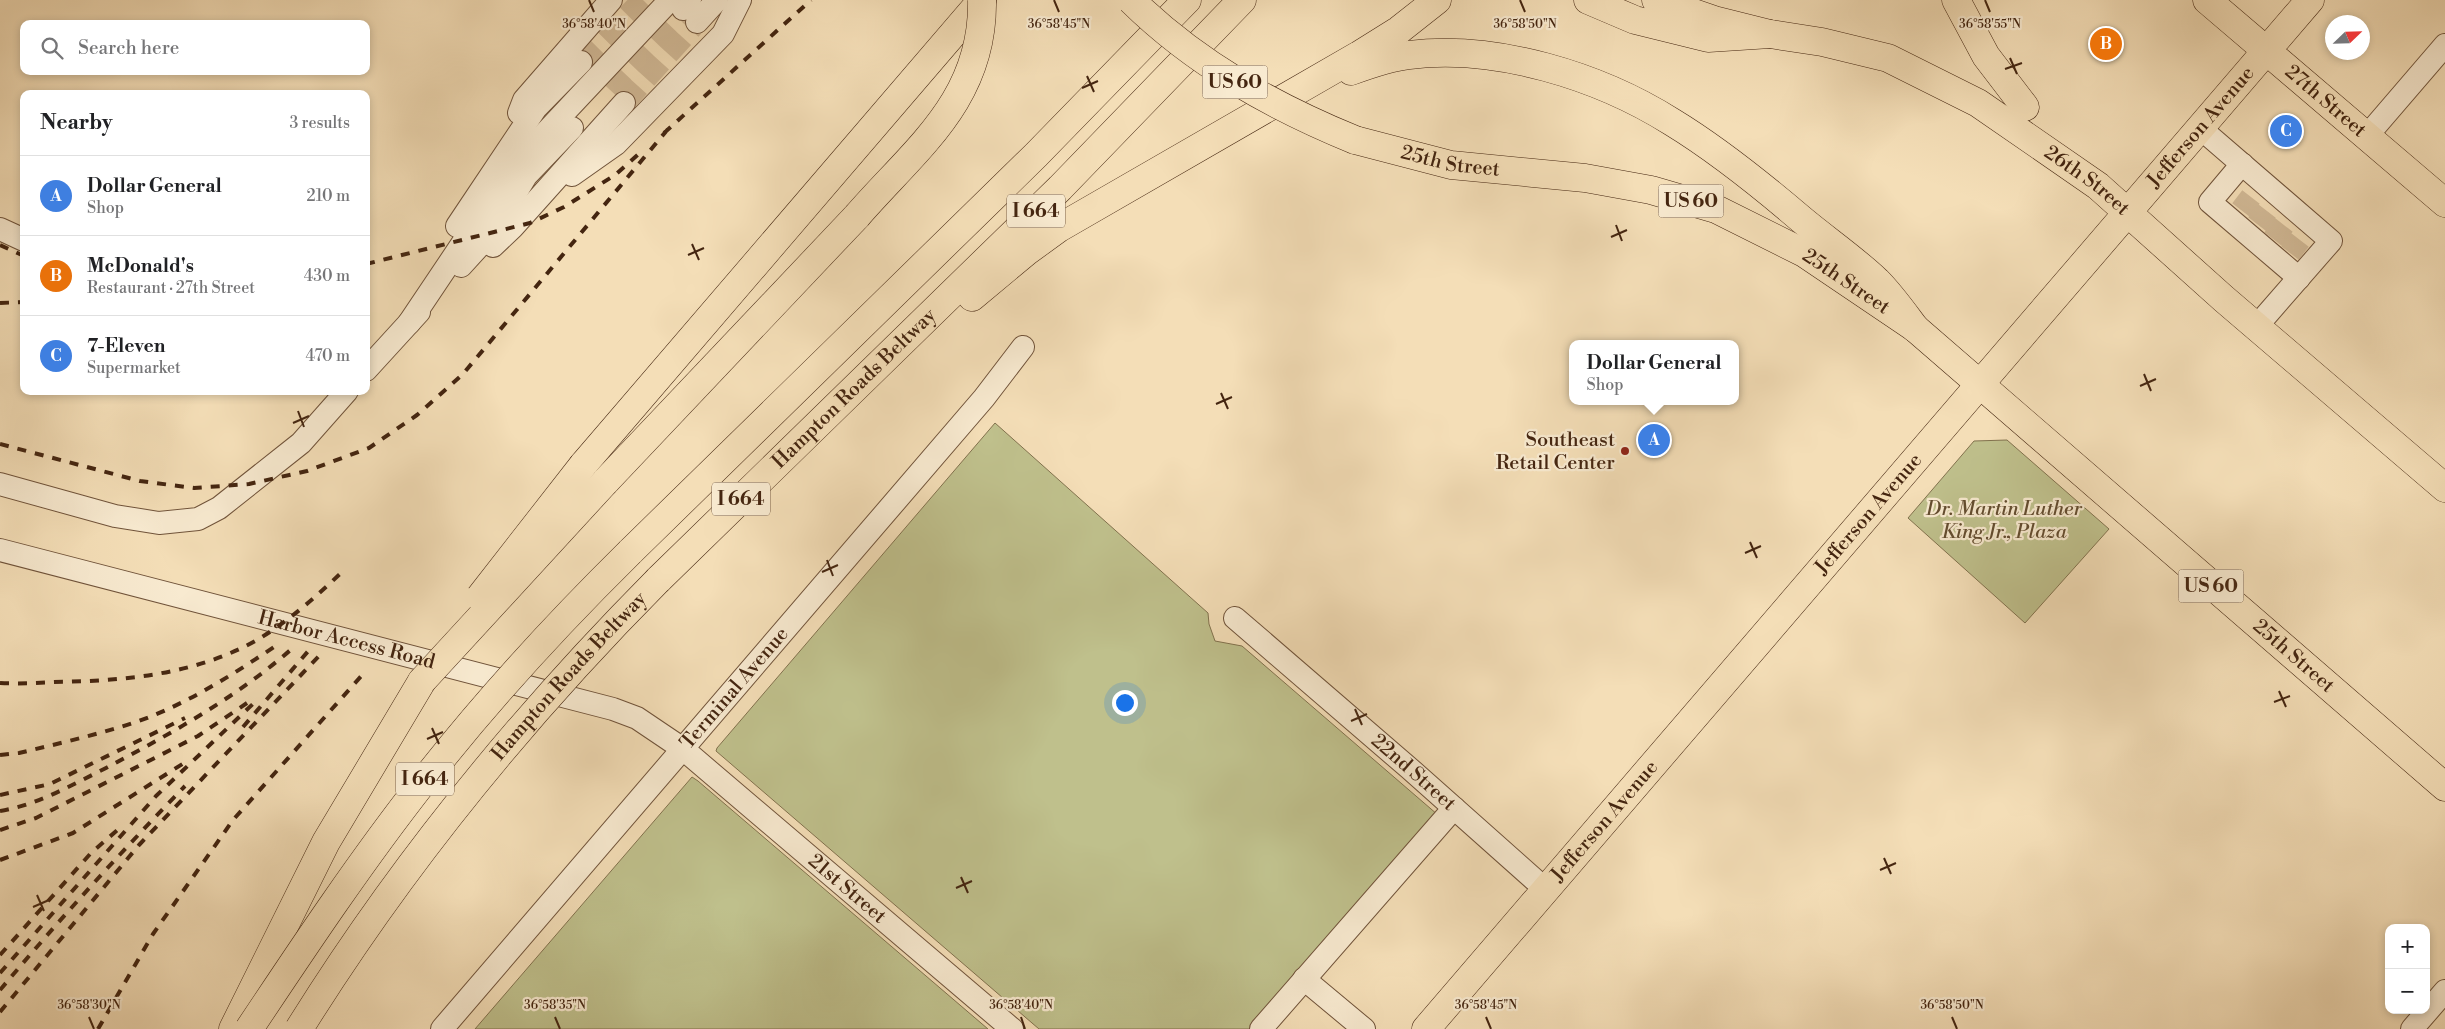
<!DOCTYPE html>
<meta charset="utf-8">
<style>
body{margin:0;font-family:"Libre Bodoni",serif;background:#f6f6f6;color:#202124}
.controls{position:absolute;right:15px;bottom:15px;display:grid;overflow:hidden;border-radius:10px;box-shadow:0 2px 8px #0003}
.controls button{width:45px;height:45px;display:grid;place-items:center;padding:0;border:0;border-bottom:1px solid #e0e0e0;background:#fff;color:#202124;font:25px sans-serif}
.compass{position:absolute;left:2325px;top:15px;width:45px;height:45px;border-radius:50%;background:#fff;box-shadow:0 2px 8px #0003;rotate:67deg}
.you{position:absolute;left:1124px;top:702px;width:18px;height:18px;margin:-12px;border:4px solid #fff;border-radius:50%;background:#1a73e8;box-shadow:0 0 0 8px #1a73e833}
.badge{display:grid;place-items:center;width:32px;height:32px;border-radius:50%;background:#7c3aed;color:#fff;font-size:16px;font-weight:700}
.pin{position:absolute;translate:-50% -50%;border:2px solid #fff;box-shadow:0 1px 5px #0006}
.popup{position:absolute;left:1569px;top:340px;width:170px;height:65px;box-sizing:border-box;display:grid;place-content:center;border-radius:10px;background:#fff;filter:drop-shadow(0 1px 4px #0005);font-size:16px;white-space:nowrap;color:#757577}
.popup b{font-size:19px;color:#202124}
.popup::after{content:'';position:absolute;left:50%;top:100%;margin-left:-10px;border:10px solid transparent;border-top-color:#fff}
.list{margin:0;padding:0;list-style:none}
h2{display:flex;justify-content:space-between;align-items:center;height:65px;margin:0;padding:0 20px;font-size:21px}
h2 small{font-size:16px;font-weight:400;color:#757577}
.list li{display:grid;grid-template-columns:32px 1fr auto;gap:15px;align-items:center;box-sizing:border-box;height:80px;padding:0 20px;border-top:1px solid #e0e0e0}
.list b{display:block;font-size:19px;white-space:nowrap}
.list p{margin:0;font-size:16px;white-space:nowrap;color:#757577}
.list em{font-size:16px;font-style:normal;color:#757577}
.icon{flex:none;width:28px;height:28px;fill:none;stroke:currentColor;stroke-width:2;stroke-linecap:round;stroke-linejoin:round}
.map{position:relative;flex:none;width:2445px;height:1029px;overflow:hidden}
.search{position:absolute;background:#fff;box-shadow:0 2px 8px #0003;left:20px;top:20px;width:350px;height:55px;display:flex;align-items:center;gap:12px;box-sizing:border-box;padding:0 18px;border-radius:10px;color:#757577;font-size:19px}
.panel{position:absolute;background:#fff;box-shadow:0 2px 8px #0003;left:20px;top:90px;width:350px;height:305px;border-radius:10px}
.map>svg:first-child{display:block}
.green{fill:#bfc08c;stroke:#82724e}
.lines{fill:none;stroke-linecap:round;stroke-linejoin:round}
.minor-tunnel{stroke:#d1b996;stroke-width:22;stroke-dasharray:22 11;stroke-linecap:butt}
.minor-casing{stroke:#70533a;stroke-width:24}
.major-casing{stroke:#442510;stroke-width:29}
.highway-casing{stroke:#442510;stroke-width:29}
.minor{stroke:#f8ead0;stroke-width:22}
.major{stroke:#f4deb7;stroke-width:28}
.highway{stroke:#f4deb7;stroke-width:28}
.rail{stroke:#442510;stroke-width:4;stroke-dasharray:9 9;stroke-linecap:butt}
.major-bridge-casing{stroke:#442510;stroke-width:29;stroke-linecap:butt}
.highway-bridge-casing{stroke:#442510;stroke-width:29;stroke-linecap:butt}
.major-bridge{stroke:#f4deb7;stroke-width:28}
.highway-bridge{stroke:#f4deb7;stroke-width:28}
.ticks{fill:none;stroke:#442510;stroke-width:2}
.poi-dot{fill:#8f2418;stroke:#f8ead0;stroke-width:2}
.labels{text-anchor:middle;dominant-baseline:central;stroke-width:4.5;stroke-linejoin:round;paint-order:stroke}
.shield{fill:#f8ead0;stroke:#7a604a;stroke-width:1}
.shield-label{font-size:19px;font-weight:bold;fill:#442510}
.street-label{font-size:20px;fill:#442510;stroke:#f8ead0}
.poi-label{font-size:20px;fill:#442510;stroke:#f8ead0;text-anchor:end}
.park-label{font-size:20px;font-style:italic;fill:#634c2f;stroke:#f8ead0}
.ticks-label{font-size:12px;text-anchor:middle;fill:#442510;stroke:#f8ead0;stroke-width:4.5;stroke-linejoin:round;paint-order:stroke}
</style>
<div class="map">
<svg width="2445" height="1029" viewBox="0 0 2445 1029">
<rect width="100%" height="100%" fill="#f4deb7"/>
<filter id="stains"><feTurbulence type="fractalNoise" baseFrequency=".004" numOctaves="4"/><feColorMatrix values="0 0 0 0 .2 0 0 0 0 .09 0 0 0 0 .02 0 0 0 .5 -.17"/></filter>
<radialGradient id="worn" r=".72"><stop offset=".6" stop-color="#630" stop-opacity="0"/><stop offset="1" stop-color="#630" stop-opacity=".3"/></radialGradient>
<!-- green -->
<path class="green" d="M995,423L1208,613L1209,624L1215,641L1242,646L1438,815L1253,1029H1039L716,751L717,748Z
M2007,440L2109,529L2025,623L1908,518L1974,441Z
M692,777L698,781L988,1029H475Z"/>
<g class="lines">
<!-- minor-tunnel -->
<path class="minor-tunnel" d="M581,62L643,0
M608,88L683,9
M624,103L697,22
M2241,210L2251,197
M2257,224L2267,211
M2273,239L2284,225
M2290,253L2300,240"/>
<!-- minor casing -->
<g class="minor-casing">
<g id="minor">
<path d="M683,9L690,0"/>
<path d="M697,22L717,0"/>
<path d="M519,113L524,100L611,0"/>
<path d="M2200,128L2331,241L2256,327"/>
<path d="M2366,137L2445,45"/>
<path d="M2242,164L2210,202L2299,278"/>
<path d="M572,175L616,144L723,34L740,0"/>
<path d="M457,226L536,108L581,62"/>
<path d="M0,229L24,240"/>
<path d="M493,246L513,227L624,103"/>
<path d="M461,266L492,232L526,176L572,128"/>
<path d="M409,323L515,165L670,0"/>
<path d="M366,370L419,312"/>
<path d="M0,484L115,516L159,523L198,519L219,508L301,443L347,391"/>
<path id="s1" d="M0,550L613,709L637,718L683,749L1012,1029"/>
<path id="s2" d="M1235,618L1409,768L1545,889"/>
<path d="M1304,979L1364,1029"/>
<path id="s3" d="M442,1029L984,398L1023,347"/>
<path d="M1261,1029L1454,808"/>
<path d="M2412,1029L2445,991"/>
</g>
</g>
<!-- major casing -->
<g class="major-casing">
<g id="major">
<path id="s4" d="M1656,0L1714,20L1770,34L1822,42L1888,58L1978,103L2098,186L2224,299L2445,488"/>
<path id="s5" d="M2207,0L2445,203"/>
<path id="s6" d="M1355,140L1451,165L1585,178L1651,190L1716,209L1804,253L1915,328L2445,787"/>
<path id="s7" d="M1426,1029L2310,0"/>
</g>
</g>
<!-- highway casing -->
<g class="highway-casing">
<g id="highway">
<path d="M1588,0L1635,20L1708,38L1770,34"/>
<path d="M1956,0L1986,56L2025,107"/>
<path d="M1351,71C1370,64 1390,57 1409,55C1496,44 1599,76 1672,122C1718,150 1760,184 1801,219C1826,240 1854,259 1877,281C1891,295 1903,312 1915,328"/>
<path d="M972,297L1026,252L1059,228L1359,55L1399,30L1437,0"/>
<path d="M583,465L982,0"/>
<path d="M605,482L857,216"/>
<path d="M630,552L1036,155L1187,0"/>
<path id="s8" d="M658,580L1060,188L1242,0"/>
<path d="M233,1029L326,842L422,681"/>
</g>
</g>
<!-- minor -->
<use href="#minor" class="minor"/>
<!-- major -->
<use href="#major" class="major"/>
<!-- highway -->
<use href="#highway" class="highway"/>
<!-- rail -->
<path class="rail" d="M664,133L811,0
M0,245L24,256
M366,264L530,223L564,207L615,175L643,150
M0,303L24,302
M0,444L140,481L194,488L249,484L307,471L369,448L417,415L463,374L668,129
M0,683C18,684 36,683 54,682C123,681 195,675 257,640C289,621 317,596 343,571
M243,727L310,649
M0,755L19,753C57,744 96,735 133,723C186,705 232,675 277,645
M0,795L50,784L185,718
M0,811C37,805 72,785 106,768C172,733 239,696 295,646
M0,830L36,818L198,736L247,703
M0,860L73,833L184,763
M0,955L91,853L122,826
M0,973L156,796L256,701
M0,990C59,920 121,852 185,786
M0,1012L139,845L320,655
M98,1029L153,934L233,820L364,673"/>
<!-- major-bridge casing -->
<g class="major-bridge-casing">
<path id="major-bridge" d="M1131,0C1195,63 1272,106 1355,140"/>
</g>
<!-- highway-bridge casing -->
<g class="highway-bridge-casing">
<g id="highway-bridge">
<path d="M857,216C915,149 984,100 982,0"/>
<path d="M480,597L583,465"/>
<path d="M422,681L605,482"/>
<path d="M249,1029C305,945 361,861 423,782C487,700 557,624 630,552"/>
<path id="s9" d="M299,1029C401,865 522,717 658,580"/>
</g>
</g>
<!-- major-bridge -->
<use href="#major-bridge" class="major-bridge"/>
<!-- highway-bridge -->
<use href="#highway-bridge" class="highway-bridge"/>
</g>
<!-- ticks -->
<path class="ticks" d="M589,0L594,12M1054,0L1059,12M1520,0L1525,12M1985,0L1990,12M2010,58L2017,74M2005,69L2022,63M1087,76L1094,92M1082,88L1098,81M1616,225L1622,241M1611,237L1627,230M692,244L699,260M688,255L704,248M2144,374L2151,391M2140,386L2156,379M1221,393L1228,409M1216,404L1232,397M298,411L304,427M293,423L309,416M1750,542L1757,558M1745,553L1761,546M827,560L833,576M822,572L838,565M2279,691L2286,707M2274,702L2290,696M1355,709L1362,725M1351,721L1367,714M432,728L439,744M427,739L443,732M1884,858L1891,874M1880,870L1896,863M961,877L968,893M956,888L972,881M37,895L44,911M33,907L49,900M89,1017L94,1029M555,1017L560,1029M1021,1017L1025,1029M1486,1017L1491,1029M1952,1017L1957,1029"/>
<!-- markers -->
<circle class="poi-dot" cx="1625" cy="451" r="5"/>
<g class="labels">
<!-- shield labels -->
<g class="shield">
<rect x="1202.5" y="65.5" width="65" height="33" rx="4"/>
<rect x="1658.5" y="184.5" width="65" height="33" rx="4"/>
<rect x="1007" y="194.5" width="58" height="33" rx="4"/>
<rect x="712" y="482.5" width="58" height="33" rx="4"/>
<rect x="2178.5" y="569.5" width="65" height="33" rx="4"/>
<rect x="396" y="762.5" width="58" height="33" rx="4"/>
</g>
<g class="shield-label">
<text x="1235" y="82">US 60</text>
<text x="1691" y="201">US 60</text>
<text x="1036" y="211">I 664</text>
<text x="741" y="499">I 664</text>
<text x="2211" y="586">US 60</text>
<text x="425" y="779">I 664</text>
</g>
<!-- street labels -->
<g class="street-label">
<text stroke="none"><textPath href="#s5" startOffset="156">27th Street</textPath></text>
<text stroke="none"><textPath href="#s7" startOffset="1189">Jefferson Avenue</textPath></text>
<text stroke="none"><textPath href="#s6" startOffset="98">25th Street</textPath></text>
<text stroke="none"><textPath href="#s4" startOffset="474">26th Street</textPath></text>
<text stroke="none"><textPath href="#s6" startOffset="518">25th Street</textPath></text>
<text stroke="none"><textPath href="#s8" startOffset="274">Hampton Roads Beltway</textPath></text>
<text stroke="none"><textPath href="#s7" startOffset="679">Jefferson Avenue</textPath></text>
<text stroke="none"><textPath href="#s1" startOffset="358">Harbor Access Road</textPath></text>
<text stroke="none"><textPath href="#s6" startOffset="1102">25th Street</textPath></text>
<text stroke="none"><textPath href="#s9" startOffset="445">Hampton Roads Beltway</textPath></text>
<text stroke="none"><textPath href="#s3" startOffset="449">Terminal Avenue</textPath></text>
<text stroke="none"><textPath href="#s2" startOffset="236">22nd Street</textPath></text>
<text stroke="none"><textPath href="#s7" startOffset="274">Jefferson Avenue</textPath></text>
<text stroke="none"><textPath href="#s1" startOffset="930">21st Street</textPath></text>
</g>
<!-- poi labels -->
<g class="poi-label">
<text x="1615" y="440">Southeast<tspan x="1615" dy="23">Retail Center</tspan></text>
</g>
<!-- park labels -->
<g class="park-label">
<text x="2004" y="509">Dr. Martin Luther<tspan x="2004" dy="23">King Jr., Plaza</tspan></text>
</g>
</g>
<g class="ticks-label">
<text x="594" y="28">36°58'40"N</text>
<text x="1059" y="28">36°58'45"N</text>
<text x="1525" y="28">36°58'50"N</text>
<text x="1990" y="28">36°58'55"N</text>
<text x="89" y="1009">36°58'30"N</text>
<text x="555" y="1009">36°58'35"N</text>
<text x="1021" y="1009">36°58'40"N</text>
<text x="1486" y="1009">36°58'45"N</text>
<text x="1952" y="1009">36°58'50"N</text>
</g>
<rect width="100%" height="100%" filter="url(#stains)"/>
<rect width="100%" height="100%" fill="url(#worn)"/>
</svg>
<div class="controls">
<button>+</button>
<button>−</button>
</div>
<svg class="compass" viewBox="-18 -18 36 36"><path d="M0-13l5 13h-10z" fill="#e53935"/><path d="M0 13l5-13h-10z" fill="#757577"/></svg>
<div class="you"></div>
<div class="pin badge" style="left:1654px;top:440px;background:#3f7fe0">A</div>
<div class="popup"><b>Dollar General</b>Shop</div>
<div class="pin badge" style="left:2106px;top:44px;background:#e8710a">B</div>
<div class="pin badge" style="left:2286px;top:131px;background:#3f7fe0">C</div>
<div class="search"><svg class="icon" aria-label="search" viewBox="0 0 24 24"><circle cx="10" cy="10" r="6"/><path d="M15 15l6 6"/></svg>Search here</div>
<section class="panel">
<h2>Nearby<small>3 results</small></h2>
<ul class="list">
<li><span class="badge" style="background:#3f7fe0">A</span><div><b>Dollar General</b><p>Shop</p></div><em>210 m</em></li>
<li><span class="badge" style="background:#e8710a">B</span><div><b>McDonald's</b><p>Restaurant · 27th Street</p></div><em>430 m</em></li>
<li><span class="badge" style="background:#3f7fe0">C</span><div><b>7-Eleven</b><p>Supermarket</p></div><em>470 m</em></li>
</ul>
</section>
</div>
